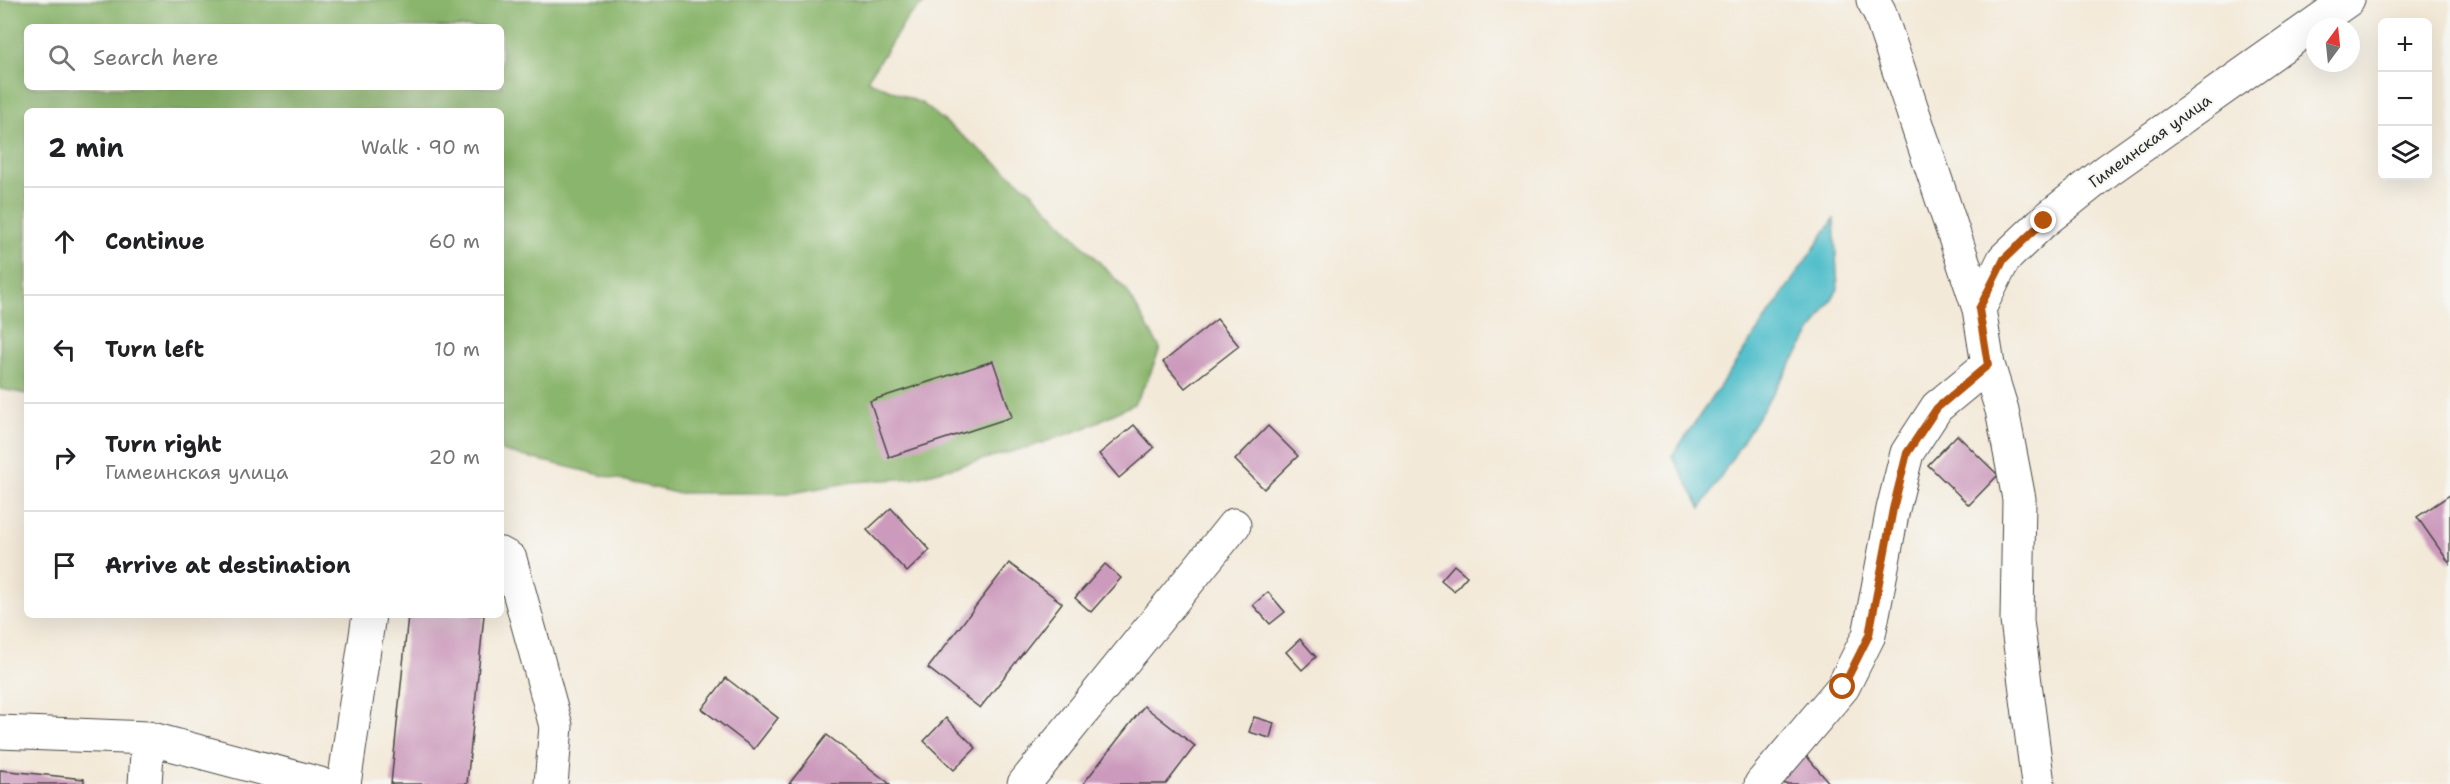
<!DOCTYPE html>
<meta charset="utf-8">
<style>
body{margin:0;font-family:"Shantell Sans",sans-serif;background:#f2f2f2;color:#202124}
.controls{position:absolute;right:18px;top:18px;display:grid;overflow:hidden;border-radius:9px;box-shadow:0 6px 24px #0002}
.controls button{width:54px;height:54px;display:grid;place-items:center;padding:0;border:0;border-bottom:2px solid #e0e0e0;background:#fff;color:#202124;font:30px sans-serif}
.compass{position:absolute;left:2306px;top:18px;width:54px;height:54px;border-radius:50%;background:#fff;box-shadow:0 6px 24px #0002;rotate:15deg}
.stop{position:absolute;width:18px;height:18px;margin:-14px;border:4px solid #b45309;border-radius:50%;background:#fff}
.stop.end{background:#b45309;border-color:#fff;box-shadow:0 2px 6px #0008}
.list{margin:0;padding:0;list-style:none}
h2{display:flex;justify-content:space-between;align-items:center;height:78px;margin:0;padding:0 24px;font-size:26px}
h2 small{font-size:20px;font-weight:400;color:#757577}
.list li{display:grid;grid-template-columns:39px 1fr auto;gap:18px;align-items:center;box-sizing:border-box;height:108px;padding:0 24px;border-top:2px solid #e0e0e0}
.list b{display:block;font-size:22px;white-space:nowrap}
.list p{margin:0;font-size:20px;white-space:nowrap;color:#757577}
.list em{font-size:20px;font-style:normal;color:#757577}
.icon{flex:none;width:33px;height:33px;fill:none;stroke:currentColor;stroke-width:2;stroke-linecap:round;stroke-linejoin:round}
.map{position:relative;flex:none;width:2450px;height:784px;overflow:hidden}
.search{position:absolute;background:#fff;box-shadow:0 6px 24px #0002;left:24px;top:24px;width:480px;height:66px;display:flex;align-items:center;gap:15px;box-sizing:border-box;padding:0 21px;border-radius:9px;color:#757577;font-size:22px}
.panel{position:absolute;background:#fff;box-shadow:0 6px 24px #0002;left:24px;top:108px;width:480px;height:510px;border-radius:9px}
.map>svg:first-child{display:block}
.forest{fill:#8ab56c;stroke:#5a704c;stroke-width:1.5;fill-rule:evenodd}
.water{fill:#52bfcb;stroke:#3e757b;stroke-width:1.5}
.building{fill:#cc9abc}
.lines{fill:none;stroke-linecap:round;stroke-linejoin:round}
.minor-casing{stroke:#494845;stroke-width:35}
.minor{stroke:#fff;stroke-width:33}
.route{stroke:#b45309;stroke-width:8}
.labels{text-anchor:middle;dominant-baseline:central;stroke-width:4.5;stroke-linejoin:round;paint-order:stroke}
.street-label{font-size:16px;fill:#2b2b2b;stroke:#f6f6f2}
</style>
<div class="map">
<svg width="2450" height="784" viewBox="0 0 2450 784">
<rect width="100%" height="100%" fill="#f6f6f2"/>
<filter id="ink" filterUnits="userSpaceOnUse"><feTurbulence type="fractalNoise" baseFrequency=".0167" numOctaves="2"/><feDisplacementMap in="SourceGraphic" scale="12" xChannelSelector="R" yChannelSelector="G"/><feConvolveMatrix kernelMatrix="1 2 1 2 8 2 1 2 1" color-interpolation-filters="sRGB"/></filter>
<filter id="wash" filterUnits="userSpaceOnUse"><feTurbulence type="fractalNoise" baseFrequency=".008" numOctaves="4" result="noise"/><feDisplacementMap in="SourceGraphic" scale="24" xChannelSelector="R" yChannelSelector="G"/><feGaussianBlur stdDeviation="1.35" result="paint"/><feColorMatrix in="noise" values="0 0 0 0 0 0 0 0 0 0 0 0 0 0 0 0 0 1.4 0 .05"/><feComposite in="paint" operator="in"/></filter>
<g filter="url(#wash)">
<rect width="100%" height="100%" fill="#f3e9d8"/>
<!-- forest -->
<path class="forest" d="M0,0H928L908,17L867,80L923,104L1032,192L1127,291L1160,348L1149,377L1134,404L1085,428L1033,446L913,478L853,482L792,493H676L501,451V111H27V394L0,389ZM27,27H501V87H27Z"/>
<!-- water -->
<path class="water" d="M1834,219L1838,289L1701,508L1672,456Z"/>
<g id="blocks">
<!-- building -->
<path class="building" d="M1217,319L1239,346L1185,388L1163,362Z
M993,361L1012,417L889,457L870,401Z
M1134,425L1154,448L1119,478L1099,454Z
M1268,426L1298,456L1264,489L1235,460Z
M1957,435L1998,475L1969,505L1928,465Z
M2450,495V564L2417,517Z
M891,508L930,550L907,572L867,530Z
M1009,563L1062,603L980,708L928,668Z
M1105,564L1121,578L1091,612L1075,598Z
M1454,565L1467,576L1454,591L1441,580Z
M1268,592L1285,612L1270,624L1253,605Z
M408,615H484L467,784H391Z
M1300,639L1316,657L1302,670L1286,652Z
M726,678L778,718L754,749L702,709Z
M1144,706L1195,746L1166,784H1083Z
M1254,717L1274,723L1270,738L1249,732Z
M946,718L976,748L954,770L924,741Z
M827,735L890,784H789Z
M1804,753L1830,784H1785L1778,776Z
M0,770L84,779V784H0Z"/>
</g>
</g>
<g filter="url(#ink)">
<use href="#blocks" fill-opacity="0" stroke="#494845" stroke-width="1.5"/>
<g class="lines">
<!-- minor casing -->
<g class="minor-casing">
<path id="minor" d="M1873,0L1879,11L1979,309L1988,365L2002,410L2019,499L2017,621L2038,784
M1979,309L2004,259L2044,221L2108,170L2348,0
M501,554L510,559L556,726L551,784
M0,732L148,738L320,784
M145,784L148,738
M344,784L369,615
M1024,784L1234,525
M1761,784L1843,687L1869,635L1893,509L1907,453L1937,407L1988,365"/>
</g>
<!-- minor -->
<use href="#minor" class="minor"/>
</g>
</g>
<g class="lines" filter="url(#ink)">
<!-- route -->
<path class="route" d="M1843,687L1869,635L1893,509L1907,453L1937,408L1988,365L1979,309L2004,259L2044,221"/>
</g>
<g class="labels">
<!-- street labels -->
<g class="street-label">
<text transform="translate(2150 141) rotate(-36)">Гимеинская улица</text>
</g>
</g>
</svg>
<div class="controls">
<button>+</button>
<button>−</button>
<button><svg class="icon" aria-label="layers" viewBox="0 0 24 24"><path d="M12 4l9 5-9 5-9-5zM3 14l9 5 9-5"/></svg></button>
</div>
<svg class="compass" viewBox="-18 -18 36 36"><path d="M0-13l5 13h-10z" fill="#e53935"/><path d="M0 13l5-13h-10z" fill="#757577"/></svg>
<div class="stop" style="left:1843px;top:687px"></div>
<div class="stop end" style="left:2044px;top:221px"></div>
<div class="search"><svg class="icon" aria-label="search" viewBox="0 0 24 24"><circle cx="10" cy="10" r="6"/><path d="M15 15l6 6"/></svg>Search here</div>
<section class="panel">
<h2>2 min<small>Walk · 90 m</small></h2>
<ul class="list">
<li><svg class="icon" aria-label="ahead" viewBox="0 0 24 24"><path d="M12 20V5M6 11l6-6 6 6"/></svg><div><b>Continue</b></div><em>60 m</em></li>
<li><svg class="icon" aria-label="left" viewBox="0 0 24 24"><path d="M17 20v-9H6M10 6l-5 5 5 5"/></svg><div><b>Turn left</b></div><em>10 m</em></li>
<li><svg class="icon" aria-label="right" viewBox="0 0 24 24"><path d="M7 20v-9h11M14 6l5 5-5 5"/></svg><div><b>Turn right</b><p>Гимеинская улица</p></div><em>20 m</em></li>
<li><svg class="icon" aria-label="arrive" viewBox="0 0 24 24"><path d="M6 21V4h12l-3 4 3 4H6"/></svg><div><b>Arrive at destination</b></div></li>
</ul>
</section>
</div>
